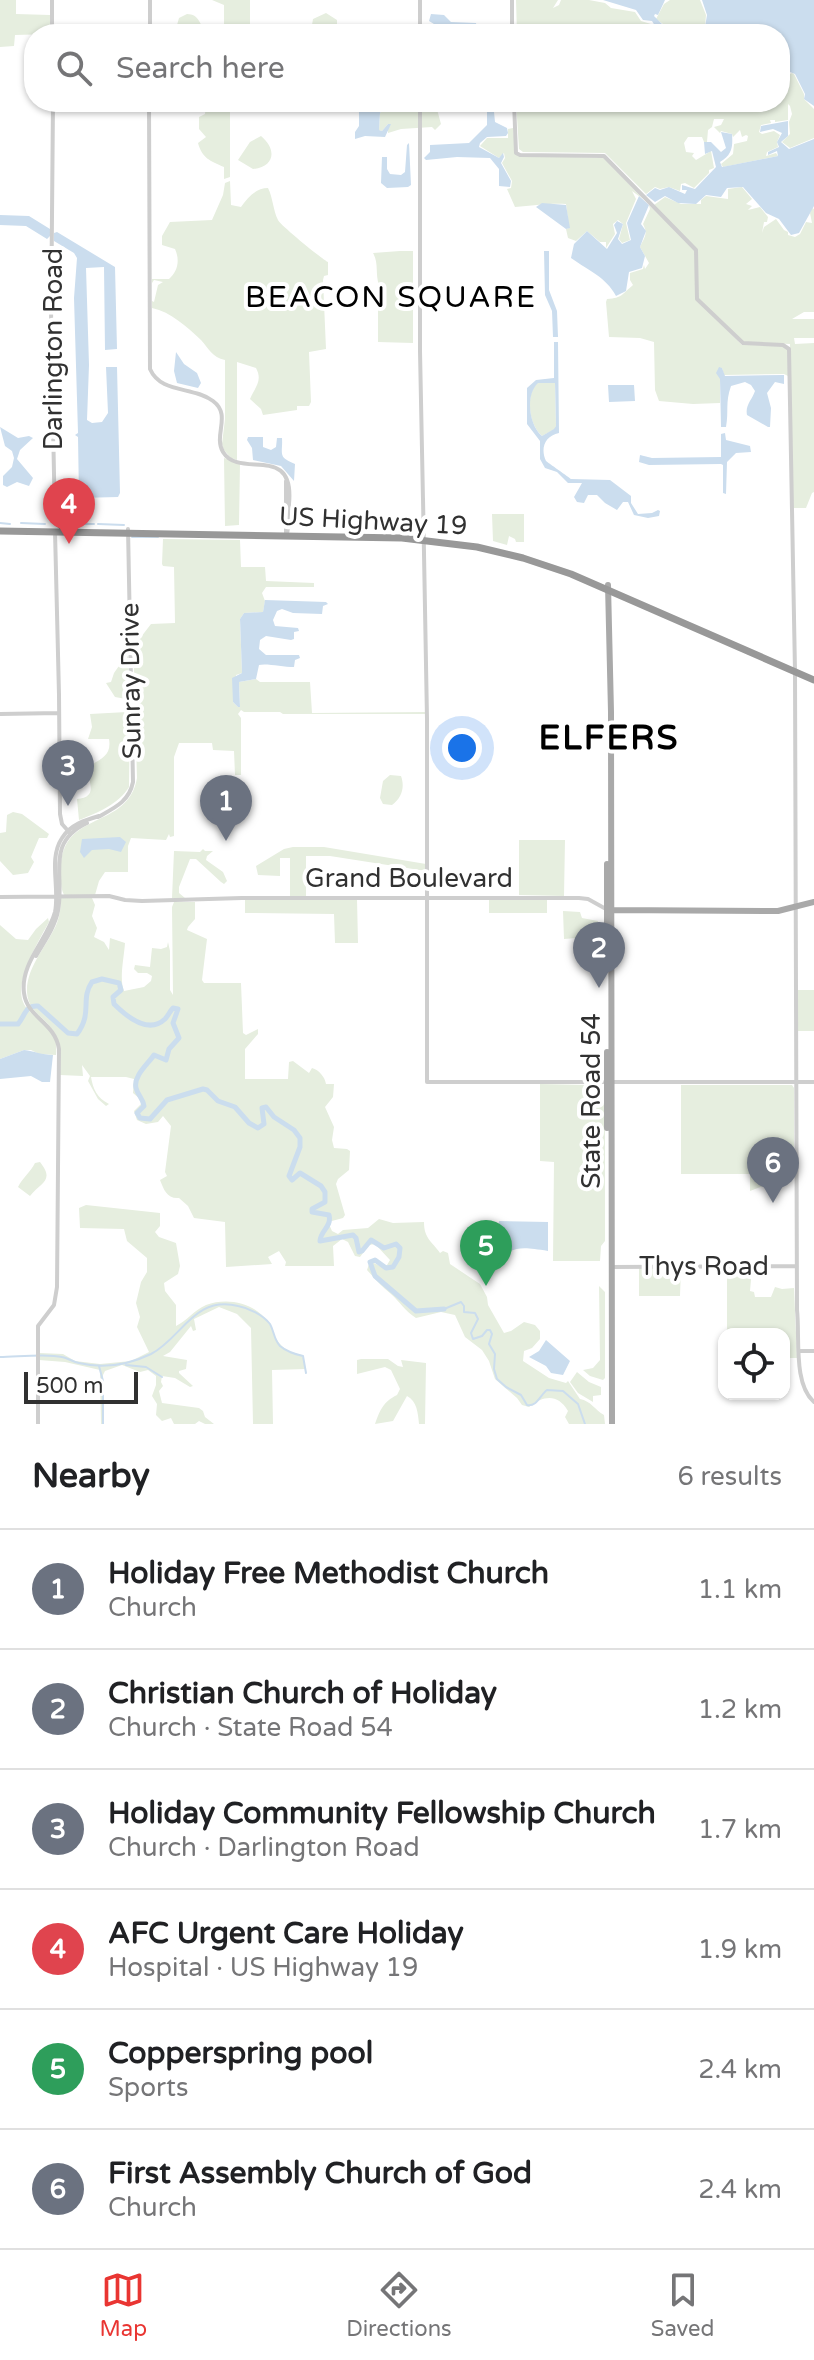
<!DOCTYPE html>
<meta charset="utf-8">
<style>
body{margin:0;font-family:"Varela Round",sans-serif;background:#f2f2f2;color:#202124}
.controls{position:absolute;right:24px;bottom:24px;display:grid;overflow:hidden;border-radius:16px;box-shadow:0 2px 6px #0004}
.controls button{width:72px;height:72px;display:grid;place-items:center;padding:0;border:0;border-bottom:2px solid #e0e0e0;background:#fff;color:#202124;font:40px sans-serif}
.scale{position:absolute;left:24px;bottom:20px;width:114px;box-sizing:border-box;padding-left:8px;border:4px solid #313131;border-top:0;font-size:22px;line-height:28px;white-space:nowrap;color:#313131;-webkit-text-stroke:6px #fff;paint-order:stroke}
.you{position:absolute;left:462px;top:748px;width:28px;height:28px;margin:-20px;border:6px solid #fff;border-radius:50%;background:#1a73e8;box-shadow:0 0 0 12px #1a73e833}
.badge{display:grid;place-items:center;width:52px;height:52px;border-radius:50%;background:#e93532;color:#fff;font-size:26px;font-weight:700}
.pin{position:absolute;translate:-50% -66px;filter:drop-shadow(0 2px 4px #0008)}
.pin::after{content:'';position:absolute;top:42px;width:28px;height:24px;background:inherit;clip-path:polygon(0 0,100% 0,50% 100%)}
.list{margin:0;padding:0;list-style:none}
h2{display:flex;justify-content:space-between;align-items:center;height:104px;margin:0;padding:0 32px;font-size:34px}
h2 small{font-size:26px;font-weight:400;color:#757577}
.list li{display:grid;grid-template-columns:52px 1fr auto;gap:24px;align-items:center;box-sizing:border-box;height:120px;padding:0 32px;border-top:2px solid #e0e0e0}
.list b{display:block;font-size:30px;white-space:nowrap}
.list p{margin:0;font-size:26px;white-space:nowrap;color:#757577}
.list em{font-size:26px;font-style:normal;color:#757577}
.icon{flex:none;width:44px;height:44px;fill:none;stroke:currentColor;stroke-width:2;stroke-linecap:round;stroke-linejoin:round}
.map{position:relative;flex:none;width:814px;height:1424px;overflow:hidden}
.search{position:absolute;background:#fff;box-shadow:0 2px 6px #0004;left:24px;right:24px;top:24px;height:88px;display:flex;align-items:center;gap:20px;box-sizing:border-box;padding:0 28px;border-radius:32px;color:#757577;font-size:30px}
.sheet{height:824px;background:#fff}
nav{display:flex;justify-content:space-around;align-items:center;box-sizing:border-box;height:112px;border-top:2px solid #e0e0e0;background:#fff;font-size:22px;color:#757577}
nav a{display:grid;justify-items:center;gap:4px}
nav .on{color:#e93532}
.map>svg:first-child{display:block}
.green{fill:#e6eedf}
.water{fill:#cbddee;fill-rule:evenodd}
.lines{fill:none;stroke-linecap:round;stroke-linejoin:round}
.stream{stroke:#cbddee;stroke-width:2}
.river{stroke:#cbddee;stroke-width:5}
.minor{stroke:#cecece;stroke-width:4}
.major{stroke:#a9a9a9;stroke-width:6}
.highway{stroke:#989898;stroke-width:7}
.labels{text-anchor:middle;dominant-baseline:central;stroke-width:8;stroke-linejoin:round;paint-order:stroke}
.street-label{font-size:26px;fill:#313131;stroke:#fff}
.quarter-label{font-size:30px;letter-spacing:2px;fill:#000;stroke:#fff}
.district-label{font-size:34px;font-weight:bold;letter-spacing:2px;fill:#000;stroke:#fff}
</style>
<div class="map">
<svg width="814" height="1424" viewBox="0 0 814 1424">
<rect width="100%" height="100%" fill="#fff"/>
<!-- green -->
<path class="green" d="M0,0H16V14L50,15V34L15,35L14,46L0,47Z
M212,0H250V25L241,27L236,34H224V5Z
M516,0H558L553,8L559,5L561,0H589L605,3L611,8L635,12L641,21L651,24L659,34L618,31L616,34H517Z
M670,0H700L706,15L705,27L710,34H667L663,24L656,19L664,4Z
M326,13L337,20V34L311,31L313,19Z
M187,14C199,14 201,25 205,34H152V26L177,25L179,18Z
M780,70L784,73L782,78L792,73L794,74L804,94V99L814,109V138L790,148L782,142L790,134L789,122L792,114L790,106L788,104V120L775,122V120H770L771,123L761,125L759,132L762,134L774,131L780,135L777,142L778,147L767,152L766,156L776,153L778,156L723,167L721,164L733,154L734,144L747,141L748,136L746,135L742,137L740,130L733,137L732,134L721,131L720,133L714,127L721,125L724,119H714L712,127L708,130L707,142H704L702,137H688L684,143L686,152L694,153L692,156L696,160L711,151L714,168L709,170V173L694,188L685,183L681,184L680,191L669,187L660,189L655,187L646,194L605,153L523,152L519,149L516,102H780Z
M206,102H230V177L224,179V167C210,161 202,158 198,143L206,137L199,129V117L205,114Z
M358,102H435L441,124L435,130L432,127L401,129L388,133V124L382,131L379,130L380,113L385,108L367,107Z
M513,128L516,155L604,158L643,199L632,191L636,199L626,223L630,240L622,243L619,239L623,224L618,220L613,224L615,234L606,248V242H600L587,231L576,241L568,238L566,229L569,228L566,204C547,203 533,206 515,207L507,189L511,188L512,181L502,163L505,158L504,153L499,158L480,146L487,138H508V129Z
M261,136C277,149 275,167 253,169L238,160L250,142Z
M230,181L231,205L241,207C248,197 256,188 268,188C273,198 273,210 278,220C279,224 323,260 328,262V275L324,276L323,280L326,349L309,352L311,402L309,406H297V410L263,415L261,409L250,399C255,387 263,381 256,368L237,362V460L231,458L224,450L222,444L225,419V360C212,357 209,349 201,340C187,327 171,312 152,308V301L154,302L158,285L163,282L154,280L152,283V279H169C178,271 180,260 175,249L162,245V236L170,222L212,220L223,195L225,183Z
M742,187L752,199L746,204L752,206L748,210L760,207L768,217L767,222H764L762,233L764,227L776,219L784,230L788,232V235L795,237L800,234L806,222L812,223L810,213L812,208L814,209V312H804L792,319H814V338H794L795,344L814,343V492L812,493L806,508H793V499L790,344L743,342L698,299V253L654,205L665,197L681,204H701V200L706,196L728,199V189Z
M649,205L693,247L696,254L697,299L742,345H783L788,349V376L784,374L724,375L722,368L720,379V403L693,404L659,401L655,390L654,342L640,338L609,337L606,302L607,299C623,298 622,294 633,285L630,280V273L643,269L644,265L645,269L649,263L640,247C645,236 648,234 643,224L650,209Z
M400,251H413V343L378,342V286L379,285C375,274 379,263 373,253Z
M537,383H555L556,426L555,429L542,436C529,425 525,396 537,383Z
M224,458L240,463L239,525L225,526Z
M492,514H524V542H516L515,539L509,536L507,545L493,541Z
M163,539L240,540L241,567H265L266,581L314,583V587H266L262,593L265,601L263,612L244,613L240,619L242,673L236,675L233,702L238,707L240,706L239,682L256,679L260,682H310L312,713L425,712V714H283L280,712H244L241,710L238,714L241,718V775H235L234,751L213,750L212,743H179L174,757V836L170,837L169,834L166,840L131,838L128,846V872H105L99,881L95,895H64C60,887 61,879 61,870C60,809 128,831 137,778L133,639L141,637L151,624L175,623L174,567L163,566L162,564Z
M128,653L130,708L129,787C119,804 97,813 79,820L77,799C100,797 87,781 88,767C100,759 112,756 109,739H88L92,727L90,714L127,712L126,699L115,697L106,683L111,682L114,673Z
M390,775L401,776C405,787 402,798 392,805L383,804L380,798L383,781Z
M13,812L22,814L49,834L47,838H39L31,857L34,862L28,873L13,875L0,861V833L6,832L7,815Z
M519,840H565L564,896L519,895Z
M293,847H324L426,864V871L330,856H306V896L290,897V858H280V876L258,875L256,866L284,849Z
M203,849L205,851H213L207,856L206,860L223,872L227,881L224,884L221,882L196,859H190L179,887V893L185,898H172L174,851L200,852Z
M61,898H95H92L95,905L92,916L97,928L94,937L104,942L109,950L110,938L125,943C124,958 119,979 124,991L144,987L151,981L152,976L147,973H138L134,969L135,965L150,967L152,948L161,949L167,947L168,942L170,951V990L173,995L172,907L174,902H195V919L188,927L187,930L207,939L202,980L204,983H241L243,1033L246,1035L258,1029V1034L245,1049V1079H288L289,1062L293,1061L309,1073L312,1068C319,1070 325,1077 326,1084H334L333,1097L325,1107L334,1127L332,1140L334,1148L347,1149L350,1151L349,1170L338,1179L336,1184L345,1215L343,1218L328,1222L332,1231L338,1234L343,1230L368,1228L379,1219L393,1223L424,1222C424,1239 432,1241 440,1253L443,1251L448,1253L450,1264L480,1284L487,1297L488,1305L504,1333L511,1331L524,1322L535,1325L540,1331V1339L532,1348L524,1351L523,1361L549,1378L566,1383L568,1381L580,1399C591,1401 595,1410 604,1415L605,1424H569L565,1417L568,1411C558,1394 544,1395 529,1407L522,1405L517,1398L495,1379L489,1361L482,1350L465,1337L455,1315L441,1312L416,1318C405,1311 400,1302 391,1294C382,1287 375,1279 367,1270L370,1261L382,1267L387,1265L390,1260L375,1244L369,1245L360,1257L355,1256L348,1242L342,1239L333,1246L334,1266H285L286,1262L279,1251L268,1257L272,1264L226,1267L225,1222L194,1218L188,1206L179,1198C167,1199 164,1190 160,1180L167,1176L165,1172L171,1126L163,1116L158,1122L146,1124L137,1120L134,1111L141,1104L140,1099L133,1093L134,1079L126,1077H91C93,1089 97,1098 109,1104L106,1106L98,1099L88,1081L90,1076L82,1065L83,1076L60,1075C60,1060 62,1045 54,1032C45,1017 28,1012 27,992C26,967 48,945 57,923C60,915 61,906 61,898Z
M489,898L547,899V913H489Z
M357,899L358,943H335L334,914L245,913V900Z
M563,911L580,912L582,918L598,921L597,928L602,936L564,939Z
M48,918L49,922C39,940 17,977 22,999C28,1021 60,1020 56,1055L39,1054L31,1050H24L0,1059V925L16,939L28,940L36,929Z
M798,990H814V1031H798Z
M540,1084L587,1085V1103H605V1241L601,1246L600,1261H553L554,1162L540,1161Z
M681,1085H792L794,1088V1174H765L763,1186L750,1191V1174H681Z
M40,1162C55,1181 41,1182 30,1196L18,1187C23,1177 30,1173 35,1163Z
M86,1205L160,1213V1226L155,1232L159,1237L176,1243L180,1266L178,1274L164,1283L165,1291L176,1305V1326C187,1321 194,1310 206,1305C228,1297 255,1303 268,1322C273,1329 274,1338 280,1344C286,1351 294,1353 302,1355L306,1369L272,1370L273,1424H253L251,1328L237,1314L219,1307L194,1319L196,1330L193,1331L191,1326L170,1352L163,1356L187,1360L186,1369L179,1371V1373L193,1386L190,1387L175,1378L162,1376L161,1382L163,1386L159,1391L162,1403L199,1408L203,1411L205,1417L214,1424H205L199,1421L195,1424H174L171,1418L162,1421L156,1415L157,1404L152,1396L156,1385V1376L148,1370L140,1372L122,1365L105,1371L103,1375L104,1424H101L100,1370L65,1362L39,1360L40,1353L63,1354L75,1361L100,1364L131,1361L149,1352L137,1327L140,1317L136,1303L141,1282L147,1272V1258L127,1241L124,1229L80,1228L79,1208Z
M639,1268H681L680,1296H639Z
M752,1268L750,1291L754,1292L755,1297H771L775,1287L782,1289L794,1288L797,1358H784V1334H727V1269Z
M599,1286L605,1292V1378L603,1380L590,1376L583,1370L593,1368L600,1360Z
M361,1359H388L398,1366L403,1367L401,1360L426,1363L425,1424H419C418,1413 417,1401 407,1396L393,1421L375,1424C380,1410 383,1402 397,1395L400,1389L391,1370L385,1367L357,1374V1360Z
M577,1372L589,1382L601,1387V1395L593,1396V1402L578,1393L570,1382Z"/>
<!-- water -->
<path class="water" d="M603,0H665L658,15L655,14L654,16L662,24L667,34H660L652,21L643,20L636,10Z
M702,0H814V106L804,99L805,94L795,74L780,68V34H710L711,30L705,27L707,15Z
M431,14L444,15L451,22L476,23L477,28L468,34H447L443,25L434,24L429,21Z
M487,102H493L495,122L507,128L508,133L506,136L487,137L480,143L479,147L499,158L503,153L504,157L501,163L511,181L510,187L499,186V169L490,158L457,157L426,160L424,158L430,152V145L469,143L487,125Z
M361,106L385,107L380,113L379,130L382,131L388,124H391L385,137L365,136L355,139V132L359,126V108Z
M788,121V136L781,142L789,149L814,139V206L799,233L791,235L779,219L766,213L743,187L727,188L721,197L706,195L696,204L678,203L665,196L655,202L646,195L655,188L660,190L669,187L685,194L687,190H682V185L695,189L716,167L712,151L705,154L704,142H711L721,152L726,148L721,132L732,134C733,147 732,155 720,162L722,167L778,156L777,151L768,155V152L779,147L777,142L782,133L773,129L760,132L761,126Z
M409,143L411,185L408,187L387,188L381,183L382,157H387V169L390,174L401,175L405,172L407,145Z
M639,196L649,205L641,224L646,231L640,247L645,256L642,268L629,272L626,291L616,296C606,277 589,271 571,258L574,244L587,231L607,249L617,233L614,225L617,221L623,224L618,239L622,244L631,240L627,223Z
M542,203L566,205L570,228L566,229L536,207Z
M0,215L29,216L50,229V236L47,239L26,226L0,225Z
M57,232L115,267L117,349L105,350L104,267L86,268L89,365L87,420L92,423L102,422L108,413L106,367H117L120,493L118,497L79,498L78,437L75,435L78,433L74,298L77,258L74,253L54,241V233Z
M544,251H549V290L557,311L558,337H553L552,311L545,295Z
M554,342H558L559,433C545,436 540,448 546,461C547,462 570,478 571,479L610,480L631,496V503L638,514L652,513L658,510L660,511L659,516L648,518L634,515L628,502H623L617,510L605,503L597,495H588L584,503L577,502L574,497L582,483H568L557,472L545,468L540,459V441L527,424V388L536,380L554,378ZM538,383H555L556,426L554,429L542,436C529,425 525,395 538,383Z
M176,352L184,364L197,373L201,383L198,388L177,383L174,371Z
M719,367L722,368L725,376L784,375V384L775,382L767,393L771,408L770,427H768L747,415C745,405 752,400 755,391L751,385L745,382L731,386C725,403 729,411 726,427H721L720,379L716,373Z
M608,385H634L635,401L609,402Z
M0,427L18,438L29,436L33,438L20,450L17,459L33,478L29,486L17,482L7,487L3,485V476L12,467L14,458L12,451L5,446Z
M725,433L726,440L750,446L751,452L736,453L727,462L726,494L723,493V465L721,464L649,465L639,462L640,455L652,458L721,457V434Z
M248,437H263V447L271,450L276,447L277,438H282C283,454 277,457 295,464L294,481L281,466L253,460L252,448L247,440Z
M265,600L326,602L328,604L323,606L322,614L293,613L282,609L277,611L273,620L275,626L298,628L299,631L294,632V639L291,640L266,636L260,640L259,649L266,655H299L300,658L295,660L294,667C283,667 266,663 259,665L256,679L239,682L240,707H238L233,702L232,678L242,673L240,619L244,613L263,612Z
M120,837L126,842L121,852L109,849L92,850L84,858L80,852L82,839Z
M24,1050C34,1051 42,1055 53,1055L50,1082H42L31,1076L0,1079V1059Z
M499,1221L548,1222V1251C521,1247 518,1246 494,1259Z
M546,1340L570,1361L563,1375L551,1373L546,1366L529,1357L539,1351Z"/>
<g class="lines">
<!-- stream -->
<path class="stream" d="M0,523L10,524
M21,523L45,524
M72,524H94
M98,524L124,525
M132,537H158
M444,1309L461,1302L464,1306V1312L475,1313L478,1319L471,1333L473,1339L482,1336L487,1330H490L492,1334L489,1344L495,1354L494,1369L497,1379L506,1387L521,1395L527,1405C537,1407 540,1395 547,1390L563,1391L578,1404L585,1424
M0,1357C16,1357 47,1353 62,1357C68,1358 73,1362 79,1363C104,1369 128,1365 151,1354C182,1338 194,1295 238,1306C249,1308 263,1315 270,1324C274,1331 274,1340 280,1346C287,1352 295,1354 303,1356L306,1373
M126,1365L146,1367L162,1377
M99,1366L103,1381V1424"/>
<!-- river -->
<path class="river" d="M0,1024H18C25,1016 25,1005 38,1006L68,1033L77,1034C93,1013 80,999 92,982L102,979L119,983L121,990L113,997L114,1004C126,1016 148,1035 165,1019C168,1016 170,1011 173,1008L178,1009L173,1023L179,1038L169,1049L166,1060L154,1055C148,1064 133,1076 136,1088C138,1096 143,1098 144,1106L137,1113L140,1118L150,1119L167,1100L203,1089L207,1090L218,1101L235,1107L249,1123L258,1128L264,1124L262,1108L266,1107L274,1117L294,1130L300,1138V1147L289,1176L292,1180L300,1173L321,1186L325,1192V1202L312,1209V1212L329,1215C332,1227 320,1231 320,1241L353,1235L356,1238L359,1252L362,1251L371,1240L384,1248L396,1244L400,1248L399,1257L393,1267L386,1268L375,1260L370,1262L375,1276L416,1311L444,1309"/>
<!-- minor -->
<path class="minor" d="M150,0V34
M512,0V34
M52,34V0
M420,34V0
M53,102L51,328L55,522
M149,102L150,369C161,394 193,386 213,401C232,415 213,435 223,452C240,480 295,442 289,504C288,514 289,525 287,534
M420,102V351L423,500
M514,102L516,153L520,155L604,156L696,250L697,299L743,343L783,345L789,349L795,671L797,1310C800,1337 793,1384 814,1402
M286,481V536
M423,498L427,719V1082H814
M55,531L59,695L60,814L62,824L70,833
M0,714L59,713
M98,817C114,808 129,802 133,782L128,529
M0,897L109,896L125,900L142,901L242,898H579L588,899L606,909
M36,956C44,942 55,927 58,911C65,875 45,843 87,823
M611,1267L797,1266
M799,1351H814
M38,1424V1326L54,1305L57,1287L59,1049C55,1022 27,1018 24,993C20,963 48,939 55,912C60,888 48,859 62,838C70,825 85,820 99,816"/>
<!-- major -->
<path class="major" d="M608,585L611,712L612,1424
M607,864V949
M611,910L778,911L814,902
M607,1052V1128"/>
<!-- highway -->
<path class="highway" d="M55,521L63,527
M0,531L402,538L477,547L523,558L571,574L814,680"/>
</g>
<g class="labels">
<!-- street labels -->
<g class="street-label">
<text transform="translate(53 349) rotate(-90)">Darlington Road</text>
<text transform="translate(373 521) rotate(3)">US Highway 19</text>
<text transform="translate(131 681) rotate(-91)">Sunray Drive</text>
<text x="409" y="878">Grand Boulevard</text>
<text transform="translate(591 1101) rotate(-90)">State Road 54</text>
<text x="704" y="1266">Thys Road</text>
</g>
<!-- quarter labels -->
<g class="quarter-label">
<text x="391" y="297">BEACON SQUARE</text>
</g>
<!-- district labels -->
<g class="district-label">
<text x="609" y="738">ELFERS</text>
</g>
</g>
</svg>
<div class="controls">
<button><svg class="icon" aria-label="locate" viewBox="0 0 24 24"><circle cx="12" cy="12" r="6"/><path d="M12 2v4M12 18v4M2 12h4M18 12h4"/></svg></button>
</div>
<div class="scale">500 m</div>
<div class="you"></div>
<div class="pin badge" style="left:226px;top:841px;background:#6b7280">1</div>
<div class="pin badge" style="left:599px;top:988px;background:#6b7280">2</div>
<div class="pin badge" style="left:68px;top:806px;background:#6b7280">3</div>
<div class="pin badge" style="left:69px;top:544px;background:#e0444e">4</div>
<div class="pin badge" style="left:486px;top:1286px;background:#2e9e5b">5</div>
<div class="pin badge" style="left:773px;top:1203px;background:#6b7280">6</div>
<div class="search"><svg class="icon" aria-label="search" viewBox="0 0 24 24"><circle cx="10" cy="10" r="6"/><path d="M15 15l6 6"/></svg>Search here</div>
</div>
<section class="sheet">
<h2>Nearby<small>6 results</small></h2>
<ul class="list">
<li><span class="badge" style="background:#6b7280">1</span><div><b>Holiday Free Methodist Church</b><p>Church</p></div><em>1.1 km</em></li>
<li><span class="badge" style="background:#6b7280">2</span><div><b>Christian Church of Holiday</b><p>Church · State Road 54</p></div><em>1.2 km</em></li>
<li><span class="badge" style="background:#6b7280">3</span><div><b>Holiday Community Fellowship Church</b><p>Church · Darlington Road</p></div><em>1.7 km</em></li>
<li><span class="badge" style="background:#e0444e">4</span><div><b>AFC Urgent Care Holiday</b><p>Hospital · US Highway 19</p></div><em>1.9 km</em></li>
<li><span class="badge" style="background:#2e9e5b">5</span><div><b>Copperspring pool</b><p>Sports</p></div><em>2.4 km</em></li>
<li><span class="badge" style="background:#6b7280">6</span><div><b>First Assembly Church of God</b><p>Church</p></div><em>2.4 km</em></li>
</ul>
</section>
<nav>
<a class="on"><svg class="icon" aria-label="map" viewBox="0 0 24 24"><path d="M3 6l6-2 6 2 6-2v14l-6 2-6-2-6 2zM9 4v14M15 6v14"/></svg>Map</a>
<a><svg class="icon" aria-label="directions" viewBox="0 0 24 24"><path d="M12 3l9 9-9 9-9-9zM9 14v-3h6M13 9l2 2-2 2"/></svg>Directions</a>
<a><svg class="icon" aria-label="saved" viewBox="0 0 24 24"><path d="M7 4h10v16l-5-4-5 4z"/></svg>Saved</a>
</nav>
